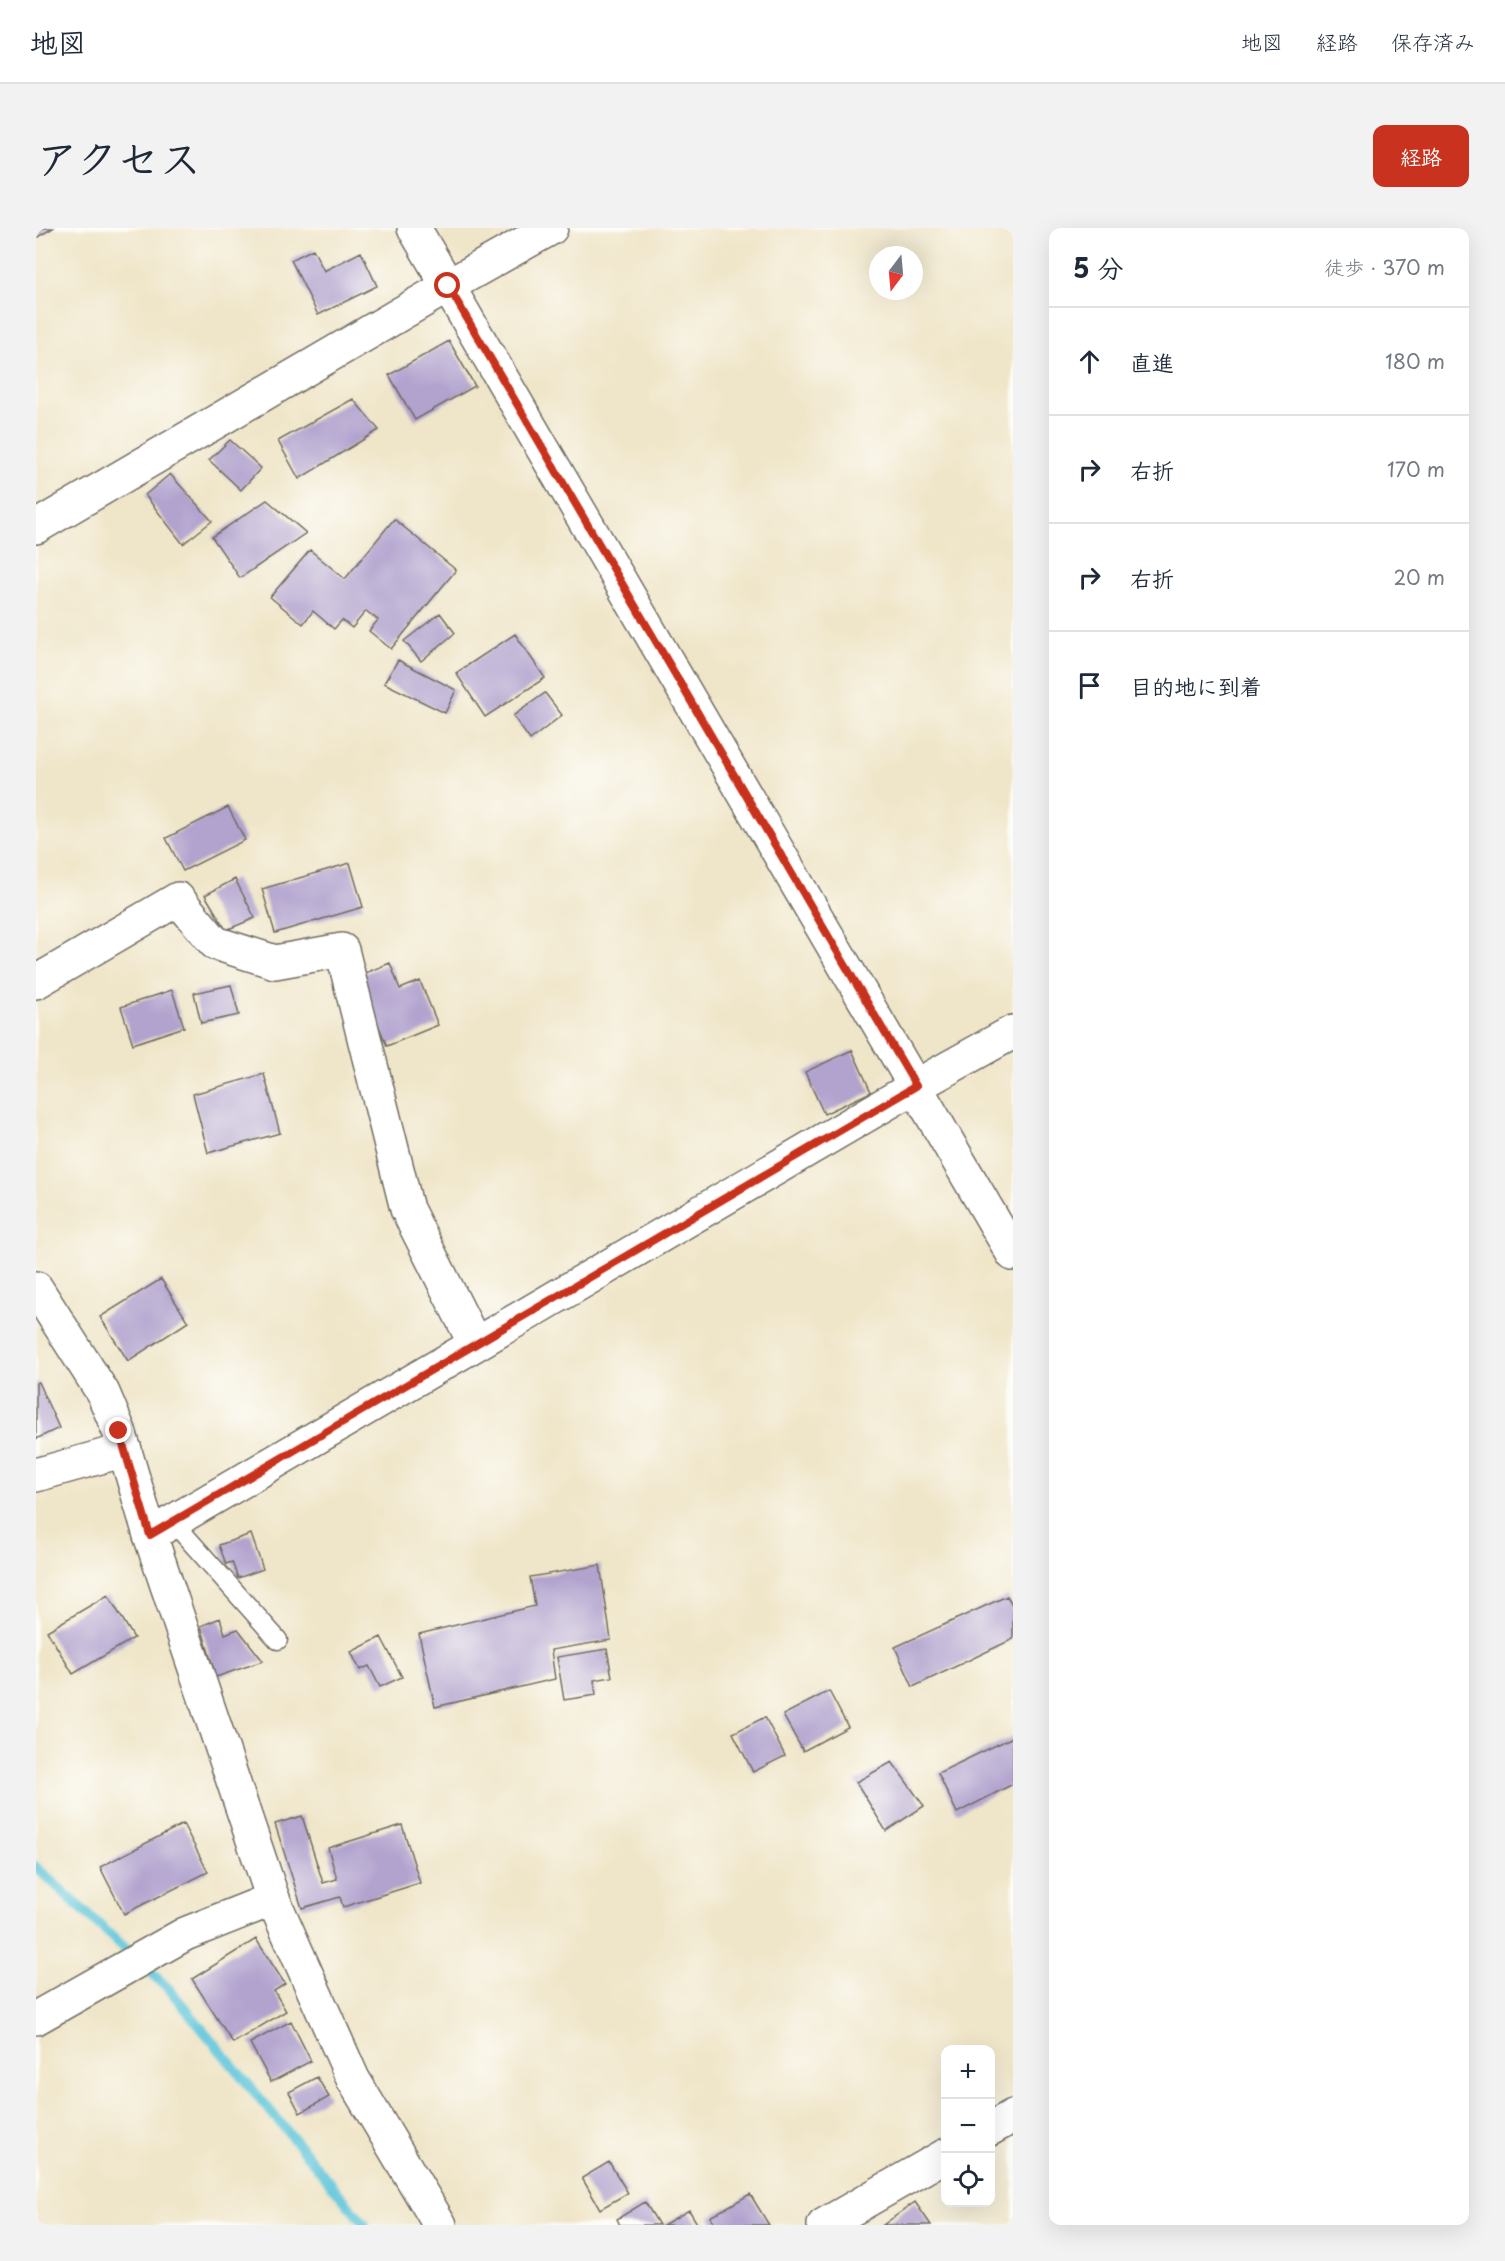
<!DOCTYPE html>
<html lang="ja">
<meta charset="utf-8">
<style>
body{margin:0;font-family:"Playpen Sans","Klee One",sans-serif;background:#f2f2f3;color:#1f2937}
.controls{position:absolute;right:18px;bottom:18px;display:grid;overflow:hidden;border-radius:12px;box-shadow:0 6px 24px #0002}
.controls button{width:54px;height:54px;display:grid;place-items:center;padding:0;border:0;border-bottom:2px solid #e0e1e3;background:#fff;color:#1f2937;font:30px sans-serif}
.compass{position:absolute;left:833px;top:18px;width:54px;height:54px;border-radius:50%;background:#fff;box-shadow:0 6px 24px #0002;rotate:196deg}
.stop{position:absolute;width:18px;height:18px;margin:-14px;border:4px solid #c8321e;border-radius:50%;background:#fff}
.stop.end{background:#c8321e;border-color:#fff;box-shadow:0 2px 6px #0008}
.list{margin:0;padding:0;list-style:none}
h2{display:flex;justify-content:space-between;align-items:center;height:78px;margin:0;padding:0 24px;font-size:26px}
h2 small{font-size:20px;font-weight:400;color:#747a83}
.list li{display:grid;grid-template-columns:39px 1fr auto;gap:18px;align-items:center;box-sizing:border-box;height:108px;padding:0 24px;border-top:2px solid #e0e1e3}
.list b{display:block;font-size:22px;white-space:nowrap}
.list em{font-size:20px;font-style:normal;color:#747a83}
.icon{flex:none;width:33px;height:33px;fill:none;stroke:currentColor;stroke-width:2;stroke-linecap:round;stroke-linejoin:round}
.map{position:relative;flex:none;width:977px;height:1997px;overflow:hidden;border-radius:12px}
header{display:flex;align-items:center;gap:36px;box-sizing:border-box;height:84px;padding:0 30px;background:#fff;border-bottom:2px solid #e0e1e3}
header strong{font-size:28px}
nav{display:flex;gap:33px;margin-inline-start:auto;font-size:21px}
.intro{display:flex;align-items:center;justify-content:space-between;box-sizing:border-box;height:144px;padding:0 36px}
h1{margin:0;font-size:42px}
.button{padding:15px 27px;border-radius:12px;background:#c8321e;color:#fff;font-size:21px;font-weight:700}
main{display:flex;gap:36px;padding:0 36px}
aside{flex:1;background:#fff;border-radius:12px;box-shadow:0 6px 24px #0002}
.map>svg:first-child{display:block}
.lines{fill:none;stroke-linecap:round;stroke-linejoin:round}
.stream{stroke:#5ec6da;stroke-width:10}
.building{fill:#b1a2ce}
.service-casing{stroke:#706c62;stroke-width:21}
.minor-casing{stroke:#706c62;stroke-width:36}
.tertiary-casing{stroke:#706c62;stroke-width:36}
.service{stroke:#fff;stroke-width:18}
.minor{stroke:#fff;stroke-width:33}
.tertiary{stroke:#fff;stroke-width:33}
.route{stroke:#c8321e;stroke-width:8}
</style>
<header>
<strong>地図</strong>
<nav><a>地図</a><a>経路</a><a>保存済み</a></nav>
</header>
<div class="intro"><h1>アクセス</h1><a class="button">経路</a></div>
<main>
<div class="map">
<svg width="977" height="1997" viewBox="0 0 977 1997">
<rect width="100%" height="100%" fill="#fdfcf7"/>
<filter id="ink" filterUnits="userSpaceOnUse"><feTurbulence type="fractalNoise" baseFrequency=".0167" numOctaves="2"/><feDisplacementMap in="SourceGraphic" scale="12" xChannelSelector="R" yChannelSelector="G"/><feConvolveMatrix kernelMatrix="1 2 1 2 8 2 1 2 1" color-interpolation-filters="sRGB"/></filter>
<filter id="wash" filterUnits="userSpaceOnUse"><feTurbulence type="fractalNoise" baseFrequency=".008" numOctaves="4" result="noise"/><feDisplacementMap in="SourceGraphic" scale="24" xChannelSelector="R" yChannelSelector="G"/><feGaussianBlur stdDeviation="1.35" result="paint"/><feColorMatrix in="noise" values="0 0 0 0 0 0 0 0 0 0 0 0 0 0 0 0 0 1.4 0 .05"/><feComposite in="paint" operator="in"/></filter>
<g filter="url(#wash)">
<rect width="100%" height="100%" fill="#efe5c8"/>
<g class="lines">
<!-- stream -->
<path class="stream" d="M0,1639L133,1761L329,1997"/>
</g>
<g id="blocks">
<!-- building -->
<path class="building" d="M0,0H17L0,10Z
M277,21L288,43L325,24L341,58L282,87L255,32Z
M413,113L439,158L379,192L353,147Z
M317,171L343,202L263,251L242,213Z
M194,212L225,240L205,262L173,232Z
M134,246L176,293L147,316L109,267Z
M231,272L270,305L204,350L176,309Z
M358,291L420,342L355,421L333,403L342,392L330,383L316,400L306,392L298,401L277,383L267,396L234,369L274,322L309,351Z
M404,385L419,405L385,433L368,413Z
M479,406L509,450L449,489L420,445Z
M362,432L420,462L409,485L348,455Z
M509,465L526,487L494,512L477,488Z
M192,579L209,612L147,643L130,610Z
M314,635L327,679L239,705L226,661Z
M199,651L219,690L190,702L169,667Z
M354,735L364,761L384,753L402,797L351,818L322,748Z
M195,757L203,787L165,795L158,765Z
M136,762L148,799L97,816L85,779Z
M816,822L835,864L788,886L769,844Z
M228,846L244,905L172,925L157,866Z
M125,1051L152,1094L92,1133L64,1089Z
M2,1154L23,1200L0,1211V1155Z
M215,1306L227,1341L202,1350L196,1334L190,1336L183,1317Z
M564,1337L575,1412L515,1422L519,1451L399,1479L383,1406L499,1378L494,1349Z
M72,1367L98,1410L37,1446L11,1403Z
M971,1368L977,1378V1411L877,1459L859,1419Z
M184,1390L189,1406L202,1401L227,1433L180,1449L165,1398Z
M345,1409L366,1449L344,1459L333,1438L324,1442L315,1424Z
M571,1421L576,1449L558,1452L560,1467L528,1472L521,1429Z
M793,1463L812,1499L767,1523L747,1487Z
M729,1489L749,1528L717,1544L697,1505Z
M977,1509V1556L921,1585L902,1545Z
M856,1534L888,1578L850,1603L820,1554Z
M266,1588L287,1655L301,1651L292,1620L366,1597L384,1655L307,1679L304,1669L266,1680L239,1596Z
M147,1596L172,1644L88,1686L64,1639Z
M220,1711L249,1756L238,1763L250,1783L197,1815L156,1751Z
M255,1793L275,1833L235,1854L214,1815Z
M281,1849L293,1869L264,1885L253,1864Z
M573,1934L592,1965L564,1981L546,1950Z
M714,1966L733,1997H679L674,1989Z
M609,1974L623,1997H584L581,1991Z
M879,1974L895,1997H847Z
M653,1982L662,1997H627Z"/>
</g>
</g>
<g filter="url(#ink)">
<use href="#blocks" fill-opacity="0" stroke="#706c62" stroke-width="1.5"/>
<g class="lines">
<!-- service casing -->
<g class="service-casing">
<path id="service" d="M137,1294L242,1412"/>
</g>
<!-- minor casing -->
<g class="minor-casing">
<path id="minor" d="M378,0L977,1026
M0,299L412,58L515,0
M0,754L142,671L179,715L239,734L306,722L371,981L439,1116
M0,1247L89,1222
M114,1307L880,858L977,804
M0,1790L149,1706L237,1671
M954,1901L977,1888
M788,1997L910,1927"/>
</g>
<!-- tertiary casing -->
<g class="tertiary-casing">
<path id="tertiary" d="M0,1060L67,1165L83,1203L114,1307L237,1671L317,1851L404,1997"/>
</g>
<!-- service -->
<use href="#service" class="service"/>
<!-- minor -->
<use href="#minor" class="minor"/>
<!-- tertiary -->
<use href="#tertiary" class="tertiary"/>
</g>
</g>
<g class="lines" filter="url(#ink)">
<!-- route -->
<path class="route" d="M83,1203L114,1307L880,858L412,58"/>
</g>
</svg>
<div class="controls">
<button>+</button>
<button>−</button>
<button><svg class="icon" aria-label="locate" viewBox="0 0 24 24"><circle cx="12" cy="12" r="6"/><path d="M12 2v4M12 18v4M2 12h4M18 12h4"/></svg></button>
</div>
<svg class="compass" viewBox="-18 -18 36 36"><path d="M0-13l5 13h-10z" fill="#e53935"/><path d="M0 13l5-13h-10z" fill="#747a83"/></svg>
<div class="stop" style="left:412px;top:58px"></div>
<div class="stop end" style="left:83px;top:1203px"></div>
</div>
<aside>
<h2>5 分<small>徒歩 · 370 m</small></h2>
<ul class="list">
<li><svg class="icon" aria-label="ahead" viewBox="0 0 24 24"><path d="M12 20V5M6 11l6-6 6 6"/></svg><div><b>直進</b></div><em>180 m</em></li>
<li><svg class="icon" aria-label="right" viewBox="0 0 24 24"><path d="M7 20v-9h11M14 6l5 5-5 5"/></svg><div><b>右折</b></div><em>170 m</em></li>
<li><svg class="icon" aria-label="right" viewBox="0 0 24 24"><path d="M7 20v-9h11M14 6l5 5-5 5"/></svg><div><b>右折</b></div><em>20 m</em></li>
<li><svg class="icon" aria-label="arrive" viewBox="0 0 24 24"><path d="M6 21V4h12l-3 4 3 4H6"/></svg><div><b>目的地に到着</b></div></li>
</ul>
</aside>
</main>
